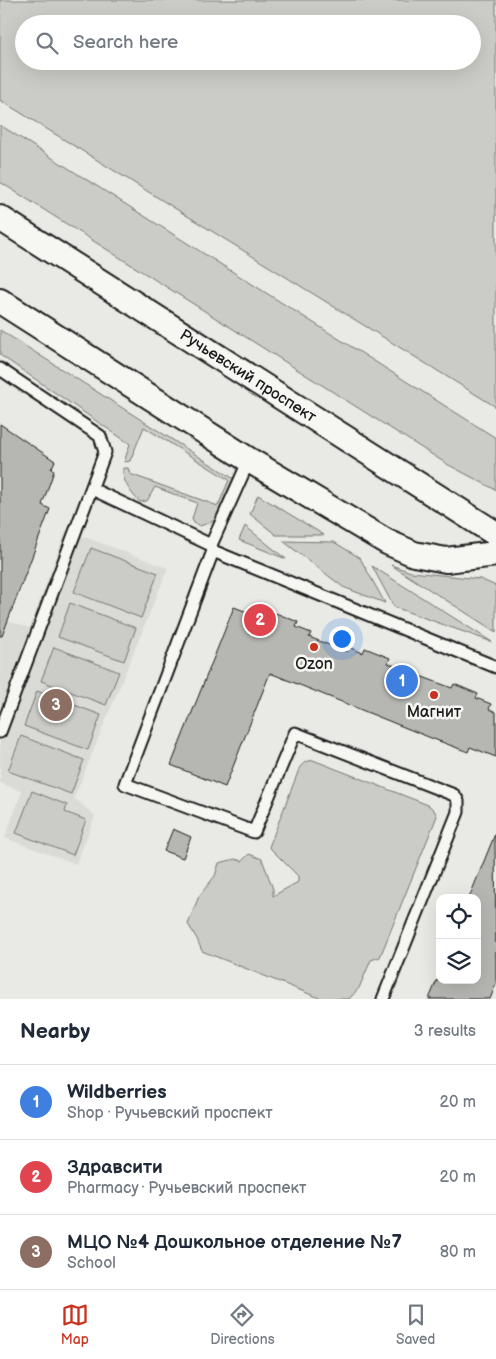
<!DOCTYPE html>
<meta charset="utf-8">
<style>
body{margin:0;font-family:"Balsamiq Sans",sans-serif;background:#f6f6f7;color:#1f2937}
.controls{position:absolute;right:15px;bottom:15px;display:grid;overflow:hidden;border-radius:10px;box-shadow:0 5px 20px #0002}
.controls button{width:45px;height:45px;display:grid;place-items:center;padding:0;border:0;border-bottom:1px solid #e0e1e3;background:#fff;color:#1f2937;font:25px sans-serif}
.you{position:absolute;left:341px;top:638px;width:18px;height:18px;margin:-12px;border:4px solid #fff;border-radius:50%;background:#1a73e8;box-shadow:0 0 0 8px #1a73e833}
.badge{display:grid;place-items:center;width:32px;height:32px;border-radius:50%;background:#c8321e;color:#fff;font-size:16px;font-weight:700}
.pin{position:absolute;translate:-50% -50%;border:2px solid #fff;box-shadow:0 1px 5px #0006}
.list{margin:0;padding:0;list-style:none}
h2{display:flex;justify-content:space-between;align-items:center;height:65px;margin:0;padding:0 20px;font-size:21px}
h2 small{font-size:16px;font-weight:400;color:#747a83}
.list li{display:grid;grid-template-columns:32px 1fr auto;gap:15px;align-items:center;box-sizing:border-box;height:75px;padding:0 20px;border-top:1px solid #e0e1e3}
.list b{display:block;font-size:19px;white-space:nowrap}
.list p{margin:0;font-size:16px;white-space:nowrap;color:#747a83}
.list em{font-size:16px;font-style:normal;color:#747a83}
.icon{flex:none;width:28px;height:28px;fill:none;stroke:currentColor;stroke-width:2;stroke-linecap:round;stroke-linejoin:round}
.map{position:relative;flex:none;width:496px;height:999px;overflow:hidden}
.search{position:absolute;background:#fff;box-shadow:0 5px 20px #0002;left:15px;right:15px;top:15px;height:55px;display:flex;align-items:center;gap:12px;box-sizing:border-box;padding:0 18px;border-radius:28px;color:#747a83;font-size:19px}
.sheet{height:290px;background:#fff}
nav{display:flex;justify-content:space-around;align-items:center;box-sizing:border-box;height:70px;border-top:1px solid #e0e1e3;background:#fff;font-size:14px;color:#747a83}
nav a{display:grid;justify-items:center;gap:2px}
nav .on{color:#c8321e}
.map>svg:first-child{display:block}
.built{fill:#dadad6}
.green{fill:#cbcbc7;stroke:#747472;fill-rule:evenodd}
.building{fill:#b6b6b3;stroke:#1c1c1c}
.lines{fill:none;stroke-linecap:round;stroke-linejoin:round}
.lane-casing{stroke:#1c1c1c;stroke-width:15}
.street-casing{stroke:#1c1c1c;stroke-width:28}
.lane{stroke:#f6f6f2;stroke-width:11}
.street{stroke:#f6f6f2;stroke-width:24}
.poi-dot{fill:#c8321e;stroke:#f6f6f2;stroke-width:2}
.labels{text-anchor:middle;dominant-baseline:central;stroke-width:5;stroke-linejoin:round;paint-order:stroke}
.street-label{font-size:16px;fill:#1c1c1c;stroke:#f6f6f2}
.poi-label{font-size:16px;fill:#1c1c1c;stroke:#f6f6f2}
</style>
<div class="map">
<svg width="496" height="999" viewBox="0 0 496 999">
<rect width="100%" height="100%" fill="#e9e9e5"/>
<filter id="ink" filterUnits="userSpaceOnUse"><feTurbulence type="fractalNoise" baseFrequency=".02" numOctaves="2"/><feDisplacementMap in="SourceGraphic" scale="10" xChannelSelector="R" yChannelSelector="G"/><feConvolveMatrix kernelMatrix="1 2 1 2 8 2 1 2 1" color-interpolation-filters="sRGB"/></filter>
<g filter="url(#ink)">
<!-- built -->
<path class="built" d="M66,530L168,568L74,798L95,816L76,864L5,838L22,791L0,783V618L30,628Z"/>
<!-- green -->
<path class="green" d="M0,0H496V407L0,100ZM24,24H472V61H24Z
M0,125L496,438V490L447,464L0,182Z
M0,330L234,479L216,520L200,526L194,523L192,519L197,503L155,487L147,501L140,502C132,495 121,480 123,468H128L130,474L218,506L229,480L144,427L130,461L124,462L130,444L0,355Z
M258,495L324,535H276L250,514Z
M245,526L286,559L239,540Z
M283,541L334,542L360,558L385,603L343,587Z
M91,548L158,573L141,618L74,592Z
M391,565L411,572L480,579L496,586V632Z
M372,566L492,642L394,607Z
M70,603L136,628L124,661L58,637Z
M54,647L119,672L106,705L41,681Z
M37,691L101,715L88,750L24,726Z
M21,736L84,760L71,794L8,771Z
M313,760L428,805L434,810L437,816L380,957L371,960L359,988L349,999H322L202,951L197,939L188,924L199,896L215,876L219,863L235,859L242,861L249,854L262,859L273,889V896L298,882V876L269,847L300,767L305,762Z
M32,791L67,805L65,812L86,820L73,855L16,833Z"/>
<!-- building -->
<path class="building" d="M0,424L55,461L51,469L54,471L42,505L50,509L2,636H0Z
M234,607L255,615L256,611L272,617L273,612L298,622L296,627L311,633L309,637L347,652L348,647L363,653L365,648L390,658L388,663L420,676L452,688L454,684L478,694L476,698L491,704L489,709L496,712V757L470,747L468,752L431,738L270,673L225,787L171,765Z
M173,829L191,837L183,858L164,851Z
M495,834L496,984L490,999H429L437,980H477V898H469Z"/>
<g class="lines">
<!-- lane casing -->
<g class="lane-casing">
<path id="lane" d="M0,369L100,436L105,452L0,732
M249,460L211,545L213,551L125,784L254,832L295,733L454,795L458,801V812L383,999
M92,489L211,545
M213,551L496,667"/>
</g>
<!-- street casing -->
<g class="street-casing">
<g id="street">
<path id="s1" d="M0,218L496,534"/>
<path d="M0,301L249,460L387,542L414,554L446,560L496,554"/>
</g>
</g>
<!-- lane -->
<use href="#lane" class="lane"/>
<!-- street -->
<use href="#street" class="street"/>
</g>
</g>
<!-- markers -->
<g class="poi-dot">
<circle cx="314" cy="647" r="5"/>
<circle cx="434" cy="695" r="5"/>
</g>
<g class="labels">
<!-- street labels -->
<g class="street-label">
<text stroke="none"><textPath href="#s1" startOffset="294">Ручьевский проспект</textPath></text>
</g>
<!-- poi labels -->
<g class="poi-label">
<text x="314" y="664">Ozon</text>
<text x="434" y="712">Магнит</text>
</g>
</g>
</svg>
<div class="controls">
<button><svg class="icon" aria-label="locate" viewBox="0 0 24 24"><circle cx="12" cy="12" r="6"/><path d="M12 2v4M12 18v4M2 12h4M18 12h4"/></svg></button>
<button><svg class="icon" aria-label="layers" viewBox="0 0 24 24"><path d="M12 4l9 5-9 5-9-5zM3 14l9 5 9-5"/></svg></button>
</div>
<div class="you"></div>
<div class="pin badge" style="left:402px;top:681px;background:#3f7fe0">1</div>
<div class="pin badge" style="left:260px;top:620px;background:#e0444e">2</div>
<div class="pin badge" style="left:56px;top:705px;background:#8d6e63">3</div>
<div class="search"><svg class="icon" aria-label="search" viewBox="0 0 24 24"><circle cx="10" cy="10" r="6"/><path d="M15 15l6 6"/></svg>Search here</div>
</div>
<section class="sheet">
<h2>Nearby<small>3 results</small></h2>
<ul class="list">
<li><span class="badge" style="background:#3f7fe0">1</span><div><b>Wildberries</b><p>Shop · Ручьевский проспект</p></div><em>20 m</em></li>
<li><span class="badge" style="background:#e0444e">2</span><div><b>Здравсити</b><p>Pharmacy · Ручьевский проспект</p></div><em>20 m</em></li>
<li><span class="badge" style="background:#8d6e63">3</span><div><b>МЦО №4 Дошкольное отделение №7</b><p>School</p></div><em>80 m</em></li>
</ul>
</section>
<nav>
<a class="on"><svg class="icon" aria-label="map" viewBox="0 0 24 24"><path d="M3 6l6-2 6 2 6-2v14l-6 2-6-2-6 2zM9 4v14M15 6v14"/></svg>Map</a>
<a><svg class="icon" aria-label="directions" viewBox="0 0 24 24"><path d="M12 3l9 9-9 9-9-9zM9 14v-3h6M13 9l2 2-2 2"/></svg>Directions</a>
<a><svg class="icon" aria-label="saved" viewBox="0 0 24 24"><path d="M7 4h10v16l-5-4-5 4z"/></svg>Saved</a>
</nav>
